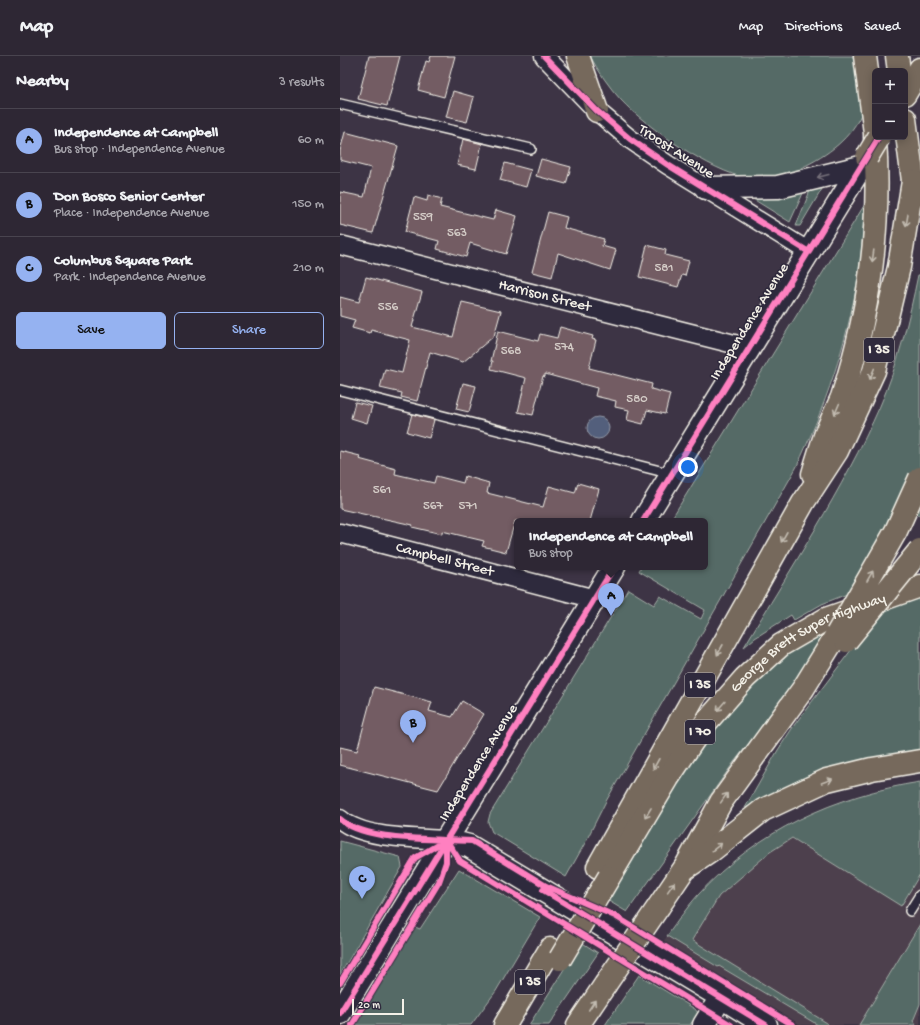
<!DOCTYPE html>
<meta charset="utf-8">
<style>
body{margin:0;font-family:"Gochi Hand",sans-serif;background:#362f3c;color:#f1f3f6}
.controls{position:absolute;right:12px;top:12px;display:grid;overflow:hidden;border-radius:6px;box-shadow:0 2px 10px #0003}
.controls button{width:36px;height:36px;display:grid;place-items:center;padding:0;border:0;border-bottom:1px solid #49444f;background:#2e2734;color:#f1f3f6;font:20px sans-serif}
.scale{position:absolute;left:12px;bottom:10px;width:52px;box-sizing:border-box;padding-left:4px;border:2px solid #f4f1e8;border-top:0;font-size:11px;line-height:14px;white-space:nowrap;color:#f4f1e8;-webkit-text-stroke:3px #2f2a3d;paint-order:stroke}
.you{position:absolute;left:348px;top:411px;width:14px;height:14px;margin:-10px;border:3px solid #fff;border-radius:50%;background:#1a73e8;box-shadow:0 0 0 6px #1a73e833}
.badge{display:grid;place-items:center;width:26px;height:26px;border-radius:50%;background:#95b2f1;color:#111;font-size:13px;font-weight:700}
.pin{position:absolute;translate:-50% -33px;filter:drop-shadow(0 1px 2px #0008)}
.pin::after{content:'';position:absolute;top:21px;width:14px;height:12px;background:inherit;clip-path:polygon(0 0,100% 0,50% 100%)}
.popup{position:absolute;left:174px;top:462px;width:194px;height:52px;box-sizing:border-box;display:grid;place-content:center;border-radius:6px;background:#2e2734;filter:drop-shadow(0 1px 3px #0005);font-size:13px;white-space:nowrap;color:#a7a5ac}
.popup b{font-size:15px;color:#f1f3f6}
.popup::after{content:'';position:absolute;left:50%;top:100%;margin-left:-8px;border:8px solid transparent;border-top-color:#2e2734}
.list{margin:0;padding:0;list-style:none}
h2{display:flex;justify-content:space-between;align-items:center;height:52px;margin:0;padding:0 16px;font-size:17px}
h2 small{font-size:13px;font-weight:400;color:#a7a5ac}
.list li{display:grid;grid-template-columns:26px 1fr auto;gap:12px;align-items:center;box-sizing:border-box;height:64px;padding:0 16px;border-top:1px solid #49444f}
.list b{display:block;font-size:15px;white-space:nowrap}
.list p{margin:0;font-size:13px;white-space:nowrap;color:#a7a5ac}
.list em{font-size:13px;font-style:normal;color:#a7a5ac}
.actions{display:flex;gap:8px;padding:12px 16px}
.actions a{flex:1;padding:9px 0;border:1px solid #95b2f1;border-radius:6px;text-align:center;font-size:14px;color:#95b2f1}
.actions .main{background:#95b2f1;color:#111}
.map{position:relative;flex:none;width:580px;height:969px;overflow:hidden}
header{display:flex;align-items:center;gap:24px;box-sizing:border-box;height:56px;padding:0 20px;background:#2e2734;border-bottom:1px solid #49444f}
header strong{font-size:19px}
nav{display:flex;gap:22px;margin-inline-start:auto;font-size:14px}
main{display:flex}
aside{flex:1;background:#2e2734}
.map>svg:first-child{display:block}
.built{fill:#4d404e}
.green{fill:#556b66;stroke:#a4aea7}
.water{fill:#525f7b;stroke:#9399a7}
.building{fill:#735b63;stroke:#f4f1e8}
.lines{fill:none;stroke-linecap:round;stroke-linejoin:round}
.service-casing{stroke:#f4f1e8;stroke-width:12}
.minor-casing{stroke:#f4f1e8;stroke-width:21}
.tertiary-casing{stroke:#f4f1e8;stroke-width:25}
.secondary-casing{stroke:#f4f1e8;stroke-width:25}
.primary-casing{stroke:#f4f1e8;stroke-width:25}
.motorway-casing{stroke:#f4f1e8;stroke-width:25}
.service{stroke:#2f2a3d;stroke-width:9}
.minor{stroke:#2f2a3d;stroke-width:18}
.tertiary{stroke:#2f2a3d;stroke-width:22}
.secondary{stroke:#2f2a3d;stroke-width:22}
.primary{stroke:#76695c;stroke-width:22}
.motorway{stroke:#76695c;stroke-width:22}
.primary-bridge-casing{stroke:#f4f1e8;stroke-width:25;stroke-linecap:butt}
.motorway-bridge-casing{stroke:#f4f1e8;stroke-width:25;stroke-linecap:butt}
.primary-bridge{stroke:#76695c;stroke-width:22}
.motorway-bridge{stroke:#76695c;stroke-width:22}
.cycleway-casing{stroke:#2f2a3d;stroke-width:8}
.cycleway{stroke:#ff80c0;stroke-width:6}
.oneway{stroke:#747079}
.oneway2{stroke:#c2bbb0}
.labels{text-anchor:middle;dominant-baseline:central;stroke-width:3;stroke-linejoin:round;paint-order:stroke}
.number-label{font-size:13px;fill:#d4ccc7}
.shield{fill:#2f2a3d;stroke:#b9b5b5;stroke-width:1}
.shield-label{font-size:14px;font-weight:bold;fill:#f4f1e8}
.street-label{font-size:15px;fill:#f4f1e8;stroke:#2f2a3d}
</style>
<header>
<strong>Map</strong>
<nav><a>Map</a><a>Directions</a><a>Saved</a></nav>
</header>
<main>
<aside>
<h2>Nearby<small>3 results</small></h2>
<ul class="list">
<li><span class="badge">A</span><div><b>Independence at Campbell</b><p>Bus stop · Independence Avenue</p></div><em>60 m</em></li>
<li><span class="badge">B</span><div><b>Don Bosco Senior Center</b><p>Place · Independence Avenue</p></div><em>150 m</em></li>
<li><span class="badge">C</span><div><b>Columbus Square Park</b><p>Park · Independence Avenue</p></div><em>210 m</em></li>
</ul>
<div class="actions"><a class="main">Save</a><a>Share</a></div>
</aside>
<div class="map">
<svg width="580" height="969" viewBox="0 0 580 969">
<rect width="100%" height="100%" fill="#3d3445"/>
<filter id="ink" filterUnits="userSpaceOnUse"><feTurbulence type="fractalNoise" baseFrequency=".025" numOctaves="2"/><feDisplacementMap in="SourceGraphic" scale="8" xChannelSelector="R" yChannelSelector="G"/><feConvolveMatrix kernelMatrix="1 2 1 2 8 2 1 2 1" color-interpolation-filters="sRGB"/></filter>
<g filter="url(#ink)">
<!-- built -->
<path class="built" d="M445,771L565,844L580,818V969H460L323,886L344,856L372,825L424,783Z"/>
<!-- green -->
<path class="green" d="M250,0H514L523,54C512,82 488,99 461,112V117C444,122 425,125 407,122C372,116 306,71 281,44C269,31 259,16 250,0Z
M485,128L460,170H456L471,132Z
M464,135L450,166L413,143L414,140Z
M525,148C523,172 522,197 518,221C507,288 485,351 456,412L265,747L245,787L226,821L152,776L148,766L150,758L288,533L314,549L320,540L361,563L365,554L299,515L301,511H365V465H330Z
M578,219H580V460L559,449L512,536L482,548L454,564L451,559L415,582L404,591C451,512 503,434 540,350C558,309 569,263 578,219Z
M580,542V696L452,731L405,752L438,694L455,668L546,548Z
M489,573L436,653L394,706L287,856L267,844L354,699L371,673L424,618L452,594Z
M580,726V818L561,850L452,782L430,796L379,840L352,884L487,967L486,969H478L379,910L378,911L327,880C337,866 347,851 358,839C416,775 496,739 580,726Z
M0,785L60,801L62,811L0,919Z
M119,813L200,861L156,935L131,969H14L75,871L80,873Z
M580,868V948L573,965L576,969H519Z
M241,886L258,897L209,969H189Z
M299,919L355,953L358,957L350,969H265Z"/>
<!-- water -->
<path class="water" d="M247 372a11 11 0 1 1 22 0a11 11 0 1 1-22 0Z"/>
<!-- building -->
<path class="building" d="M29,0H60L47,50L18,43Z
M91,0H115L104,41L78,34L86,5L89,6Z
M113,35L134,41L127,66L106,61Z
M5,76L58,90L33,177L0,169V136L24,141L31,112L0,104V95Z
M123,83L142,88L136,113L117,109Z
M201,103L231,111L226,128L196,120Z
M165,107L191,114L186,131L160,124Z
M88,139L102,143L100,151L153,164L156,154L177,160L166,198L130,187L126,201L97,193L99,185L65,176L74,141L87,145Z
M208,156L227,161L224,172L264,183L262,190L276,194L270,214L218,197L212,221L192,216Z
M307,189L326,194L325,199L349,205L345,220L342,219L338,231L299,221Z
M26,221L82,236L72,271L113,281L122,246L161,255L154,280L123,306L90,296L77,345L61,341L62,337L40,332L45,313L62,317L70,284L31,274L30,277L12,272L15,264L0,260V241L19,246Z
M220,271L253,280L252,283L256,284L249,312L312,328L311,333L330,338L325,358L307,354L303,368L287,364L289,354L275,351L276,345L255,340L257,332L205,318V321L203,320L193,359L178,356L186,322L151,313L153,305H151L158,275L198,285L200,278L217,282Z
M123,327L136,330L129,356L116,353Z
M15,346L32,350L27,367L11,362Z
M72,358L94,364L89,382L67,376Z
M0,395L20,400L19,403L56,413L55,418L94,427L96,420L123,427L125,420L149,427L147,437L203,451L209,430L235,437L238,427L259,433L250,465H175L166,496L142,490L144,485L102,475V478L72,471L73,469L0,453Z
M34,631L92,646L89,655L112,661L122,645L144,658L98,734L0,709V691L17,695Z"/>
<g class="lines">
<!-- service casing -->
<g class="service-casing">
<path id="service" d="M0,48L191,93
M0,334L332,418
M570,855L580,839"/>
</g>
<!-- minor casing -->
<g class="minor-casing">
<g id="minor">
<path d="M204,0L257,55L290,83L328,109L469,196"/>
<path id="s1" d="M0,189L410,292"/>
<path id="s2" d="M0,477L255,543"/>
<path d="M0,763C22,783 76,782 106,784"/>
</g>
</g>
<!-- tertiary casing -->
<g class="tertiary-casing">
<path id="tertiary" d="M381,941L426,969
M0,957L106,784"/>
</g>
<!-- secondary casing -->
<g class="secondary-casing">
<path id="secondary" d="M366,132L438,131L521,111
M303,465L521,111
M274,511L106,784L129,790L381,941L364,969"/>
</g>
<!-- primary casing -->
<g class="primary-casing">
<path id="primary" d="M565,38L580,13"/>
</g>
<!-- motorway casing -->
<g class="motorway-casing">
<g id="motorway">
<path d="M238,0L257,55"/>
<path d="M525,0L535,77"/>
<path d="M557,0L559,15"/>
<path d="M565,63L573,125L578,139"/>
<path d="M473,418C477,404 481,391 486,377C491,365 497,353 502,341C530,256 541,170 535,81"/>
<path d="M346,810L381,746L463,633L497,578"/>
<path d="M258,811L463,447L497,395L534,315L559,211L573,125"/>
<path id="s3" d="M269,821L328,722L362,671L405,622L441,589L486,563L580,530"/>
<path d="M319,850L344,813L371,795L423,754L487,724L532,713L580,705"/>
<path d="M165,969L210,893"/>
<path d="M238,969L265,929"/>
</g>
</g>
<!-- service -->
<use href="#service" class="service"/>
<!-- minor -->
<use href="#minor" class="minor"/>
<!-- tertiary -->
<use href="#tertiary" class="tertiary"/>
<!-- secondary -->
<use href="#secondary" class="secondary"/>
<!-- primary -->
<use href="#primary" class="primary"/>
<!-- motorway -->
<use href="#motorway" class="motorway"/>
<!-- primary-bridge casing -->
<g class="primary-bridge-casing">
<path id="primary-bridge" d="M527,101L539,81"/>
</g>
<!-- motorway-bridge casing -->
<g class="motorway-bridge-casing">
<path id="motorway-bridge" d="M497,578L556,475L580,422
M506,585L580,494
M220,903L269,821
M265,929L319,850"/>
</g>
<!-- primary-bridge -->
<use href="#primary-bridge" class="primary-bridge"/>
<!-- motorway-bridge -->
<use href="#motorway-bridge" class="motorway-bridge"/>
<!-- cycleway casing -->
<g class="cycleway-casing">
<path id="cycleway" d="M204,0L257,55L290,83L328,109L469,196
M303,465L539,81
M0,763C22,783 76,782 106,784
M106,784L120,805L391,969
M203,834L426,969
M0,927L75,802L106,784L132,785L206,830L275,860L453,969
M0,957L274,511
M12,969L99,826L106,806V784"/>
</g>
<!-- cycleway -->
<use href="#cycleway" class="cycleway"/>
</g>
<!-- one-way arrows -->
<defs><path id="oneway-shaft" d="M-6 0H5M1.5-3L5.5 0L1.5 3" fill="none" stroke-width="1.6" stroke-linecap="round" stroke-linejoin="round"/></defs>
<use class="oneway" href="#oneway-shaft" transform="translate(483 120) rotate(166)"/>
<g class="oneway2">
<use href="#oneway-shaft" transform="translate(567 164) rotate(100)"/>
<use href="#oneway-shaft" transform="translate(533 200) rotate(98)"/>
<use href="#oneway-shaft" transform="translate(532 318) rotate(112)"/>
<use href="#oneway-shaft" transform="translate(497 353) rotate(113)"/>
<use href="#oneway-shaft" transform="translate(444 481) rotate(119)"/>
<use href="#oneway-shaft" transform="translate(530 520) rotate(-60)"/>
<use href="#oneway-shaft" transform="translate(380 594) rotate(119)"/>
<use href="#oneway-shaft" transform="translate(381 650) rotate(131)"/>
<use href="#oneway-shaft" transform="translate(316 708) rotate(119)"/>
<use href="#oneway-shaft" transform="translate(487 725) rotate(-20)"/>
<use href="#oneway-shaft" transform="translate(384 742) rotate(-55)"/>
<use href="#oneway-shaft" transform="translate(308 757) rotate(121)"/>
<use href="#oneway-shaft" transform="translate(377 791) rotate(-38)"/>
<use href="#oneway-shaft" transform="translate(331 831) rotate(-55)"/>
<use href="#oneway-shaft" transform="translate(252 949) rotate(-57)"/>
</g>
</g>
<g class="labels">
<!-- number labels -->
<g class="number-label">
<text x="83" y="161">559</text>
<text x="117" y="177">563</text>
<text x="324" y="212">581</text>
<text x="48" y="251">556</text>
<text x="224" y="291">574</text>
<text x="171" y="295">568</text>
<text x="297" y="343">580</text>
<text x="42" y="434">561</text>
<text x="93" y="450">567</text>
<text x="128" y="450">571</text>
</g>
<!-- shield labels -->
<g class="shield">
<rect x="524" y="282" width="30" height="24" rx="3"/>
<rect x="345" y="617" width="30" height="24" rx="3"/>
<rect x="345" y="664" width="30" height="24" rx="3"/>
<rect x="175" y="914" width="30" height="24" rx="3"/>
</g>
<g class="shield-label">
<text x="539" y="294">I 35</text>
<text x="360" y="629">I 35</text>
<text x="360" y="676">I 70</text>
<text x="190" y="926">I 35</text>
</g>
<!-- street labels -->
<g class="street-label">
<text transform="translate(336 96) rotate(33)">Troost Avenue</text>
<text stroke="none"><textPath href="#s1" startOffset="211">Harrison Street</textPath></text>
<text transform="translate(410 266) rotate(-58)">Independence Avenue</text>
<text stroke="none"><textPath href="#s2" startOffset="108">Campbell Street</textPath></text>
<text stroke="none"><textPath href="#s3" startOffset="315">George Brett Super Highway</textPath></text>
<text transform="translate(139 707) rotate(-58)">Independence Avenue</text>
</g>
</g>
</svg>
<div class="controls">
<button>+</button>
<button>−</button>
</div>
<div class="scale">20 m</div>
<div class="you"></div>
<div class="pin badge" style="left:271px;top:560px">A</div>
<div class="popup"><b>Independence at Campbell</b>Bus stop</div>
<div class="pin badge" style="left:73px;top:687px">B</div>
<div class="pin badge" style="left:22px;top:843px">C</div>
</div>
</main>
